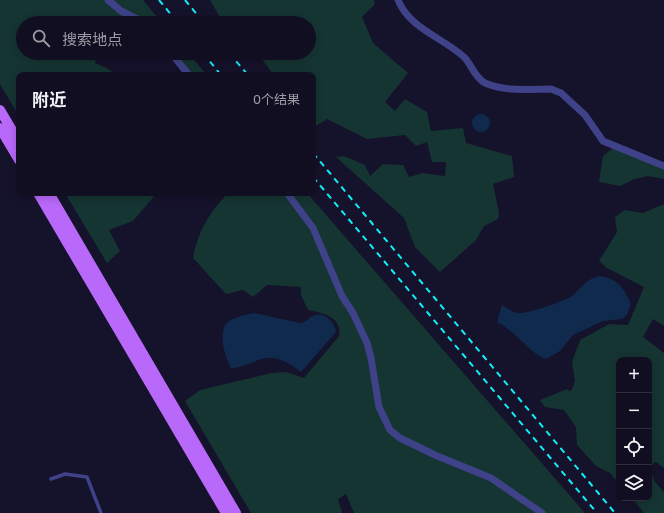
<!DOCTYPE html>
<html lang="zh">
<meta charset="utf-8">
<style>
body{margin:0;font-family:"Golos Text","Noto Sans SC",sans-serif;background:#191729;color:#f1f3f6}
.controls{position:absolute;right:12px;bottom:12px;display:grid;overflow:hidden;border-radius:8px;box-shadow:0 2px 10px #0003}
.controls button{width:36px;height:36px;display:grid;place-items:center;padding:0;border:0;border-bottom:1px solid #302e3e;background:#100e20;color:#f1f3f6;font:20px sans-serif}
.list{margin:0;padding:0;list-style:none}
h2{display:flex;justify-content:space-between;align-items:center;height:52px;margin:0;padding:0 16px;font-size:17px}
h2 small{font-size:13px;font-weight:400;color:#9c9ca5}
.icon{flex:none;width:22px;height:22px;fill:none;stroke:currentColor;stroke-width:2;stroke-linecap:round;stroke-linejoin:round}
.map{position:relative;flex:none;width:664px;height:513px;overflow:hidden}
.search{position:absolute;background:#100e20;box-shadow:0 2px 10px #0003;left:16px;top:16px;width:300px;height:44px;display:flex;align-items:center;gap:10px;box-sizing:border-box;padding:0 14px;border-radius:22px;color:#9c9ca5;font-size:15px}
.panel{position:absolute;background:#100e20;box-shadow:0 2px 10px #0003;left:16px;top:72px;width:300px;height:124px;border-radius:8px}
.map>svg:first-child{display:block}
.green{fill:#153532}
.water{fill:#0f2a4d}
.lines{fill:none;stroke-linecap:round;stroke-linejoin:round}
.service{stroke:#3f4288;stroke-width:3.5}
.minor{stroke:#3f4288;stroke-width:7}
.primary{stroke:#b969fa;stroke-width:10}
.rail{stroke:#11f0f7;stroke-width:2;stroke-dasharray:6 5;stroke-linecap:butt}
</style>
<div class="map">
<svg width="664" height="513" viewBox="0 0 664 513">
<rect width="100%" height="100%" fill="#15122b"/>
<!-- green -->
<path class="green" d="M0,0H143L162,23H23V53H96L95,63L107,68L117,75H19V116L0,84Z
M210,0H374L375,4L362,17L373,43L408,73L385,102L395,111L405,99L427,112L431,131L463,128L466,143L512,156L514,177L493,184L499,213L498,219L484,226L476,240L440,272L415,247L404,218L336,157L344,156L365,165L370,176L383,164L403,165L409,177L423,173L445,176L446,162H432L427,142L416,146L405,135L367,139L327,119L313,128V75H274L257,53H309V23H226L221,19Z
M167,53H188L207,75H184Z
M613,148L664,168V179L648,176L635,179L620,186L599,182L603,156Z
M65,193H170L166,196L156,194L133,221L109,230L120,251L107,263Z
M228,193H307L585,513H354L346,494L338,499L342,513H251L185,401L200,390L272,373L286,372L304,378L339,336C343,318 322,312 308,310L301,295V287L267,285L253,297L243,290L226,294L193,258C198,231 209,213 228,193Z
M664,204V326L653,319L643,337L664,353V468L656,462L649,466V360H619V484L610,473L596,466L577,445L576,427L564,410L545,407L540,400L567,389L569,391L572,390L575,381L572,362L580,340L609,324L628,325L644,287L607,268L599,261L617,232L615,217L625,210L643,213Z
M649,467L655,482L664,492V513H644L632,498H649Z"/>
<!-- water -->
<path class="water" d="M472 123a9 9 0 1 1 18 0a9 9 0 1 1-18 0Z
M599,276C617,278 624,288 631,304L627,315L622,319L603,321L573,335L560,351L546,359C535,358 513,329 497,322L502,305C508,308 512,313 519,313C527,314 565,301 572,296C581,288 586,279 599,276Z
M254,313L300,323C307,322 309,317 315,315C325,312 335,322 336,332L301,372C267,347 265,361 231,369C226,358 217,334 227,323C233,317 246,315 254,313Z"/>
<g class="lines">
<!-- service -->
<path class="service" d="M51,479L65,474L87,477L101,513"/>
<!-- minor -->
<path class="minor" d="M108,0L121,11L145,23
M398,0C410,29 442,37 464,57C472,65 474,77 485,83C505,92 530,89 551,89L561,93L585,115L603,141L664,166
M171,53L189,75
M287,193L313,228L342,296L353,313L367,343L371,358L379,407L390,430L400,438L435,455L491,478L542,513"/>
<!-- primary -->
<path class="primary" d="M0,110L19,142
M0,128L19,160
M38,193L226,513
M49,193L236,513"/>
<!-- rail -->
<path class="rail" d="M159,0L178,23
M185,0L204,23
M203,53L221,75
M229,53L248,75
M313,153L615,513
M313,177L597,513"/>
</g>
</svg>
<div class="controls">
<button>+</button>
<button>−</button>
<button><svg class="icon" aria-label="locate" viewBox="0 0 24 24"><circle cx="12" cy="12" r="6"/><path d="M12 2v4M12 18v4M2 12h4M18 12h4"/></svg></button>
<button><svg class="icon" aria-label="layers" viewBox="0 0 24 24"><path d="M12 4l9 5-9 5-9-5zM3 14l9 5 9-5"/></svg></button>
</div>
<div class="search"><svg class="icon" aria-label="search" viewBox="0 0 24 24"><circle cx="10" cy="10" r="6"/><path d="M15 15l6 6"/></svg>搜索地点</div>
<section class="panel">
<h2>附近<small>0个结果</small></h2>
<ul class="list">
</ul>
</section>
</div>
